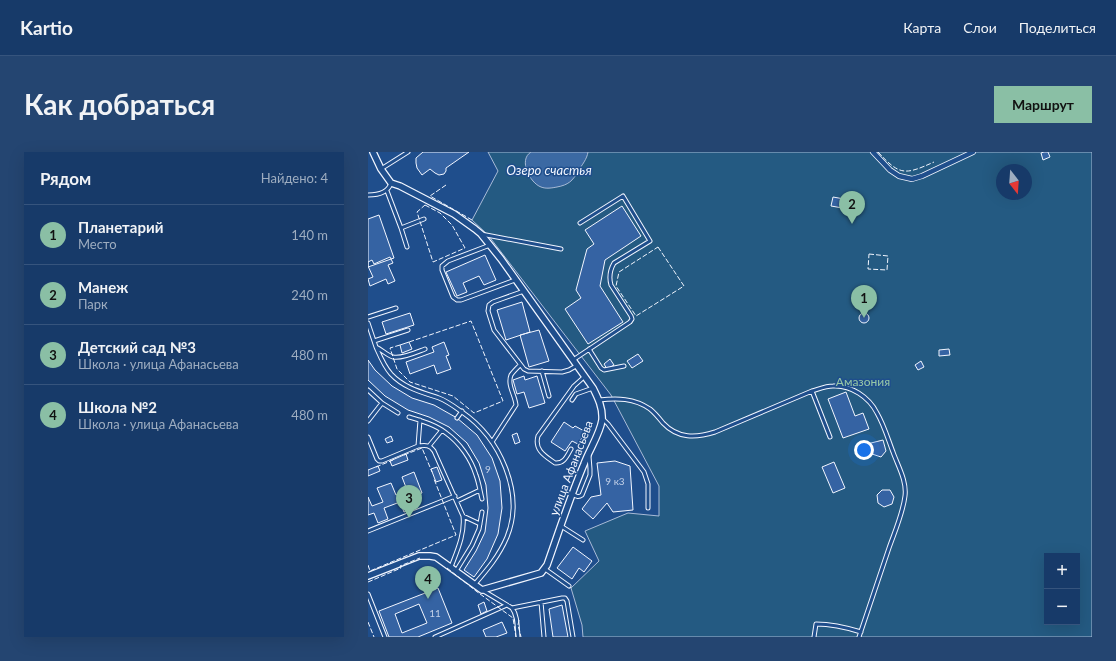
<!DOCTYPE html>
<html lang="ru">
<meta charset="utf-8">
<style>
body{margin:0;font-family:Lato,sans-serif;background:#244571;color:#f1f3f6}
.controls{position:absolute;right:12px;bottom:12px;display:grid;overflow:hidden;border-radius:0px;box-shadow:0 4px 16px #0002}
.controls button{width:36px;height:36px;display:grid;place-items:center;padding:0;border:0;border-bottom:1px solid #36547d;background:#173a69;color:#f1f3f6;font:20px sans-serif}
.compass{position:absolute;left:628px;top:12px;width:36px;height:36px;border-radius:50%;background:#173a69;box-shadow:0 4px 16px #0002;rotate:163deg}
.you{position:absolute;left:496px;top:298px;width:14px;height:14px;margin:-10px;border:3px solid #fff;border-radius:50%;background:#1a73e8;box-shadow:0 0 0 6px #1a73e833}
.badge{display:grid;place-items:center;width:26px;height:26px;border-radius:50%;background:#8abfa5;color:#111;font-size:13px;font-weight:700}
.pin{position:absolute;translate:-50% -33px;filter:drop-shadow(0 1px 2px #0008)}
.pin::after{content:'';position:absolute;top:21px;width:14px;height:12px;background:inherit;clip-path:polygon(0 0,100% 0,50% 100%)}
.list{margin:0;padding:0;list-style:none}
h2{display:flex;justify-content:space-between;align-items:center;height:52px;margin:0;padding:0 16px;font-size:17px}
h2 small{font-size:13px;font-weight:400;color:#9eadc0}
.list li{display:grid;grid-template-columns:26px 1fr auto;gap:12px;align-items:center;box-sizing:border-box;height:60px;padding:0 16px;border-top:1px solid #36547d}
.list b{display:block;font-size:15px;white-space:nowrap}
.list p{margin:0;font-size:13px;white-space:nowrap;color:#9eadc0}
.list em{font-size:13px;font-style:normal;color:#9eadc0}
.map{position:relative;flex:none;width:724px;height:485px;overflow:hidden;border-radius:0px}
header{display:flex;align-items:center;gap:24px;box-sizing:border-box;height:56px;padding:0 20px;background:#173a69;border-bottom:1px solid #36547d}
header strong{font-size:19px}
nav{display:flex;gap:22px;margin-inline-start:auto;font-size:14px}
.intro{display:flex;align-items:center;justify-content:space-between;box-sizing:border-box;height:96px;padding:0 24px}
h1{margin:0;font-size:28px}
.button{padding:10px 18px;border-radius:0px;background:#8abfa5;color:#111;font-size:14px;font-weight:700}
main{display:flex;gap:24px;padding:0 24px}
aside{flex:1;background:#173a69;border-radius:0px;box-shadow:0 4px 16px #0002}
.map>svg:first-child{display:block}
.green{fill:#245a82;stroke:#a8bbd7;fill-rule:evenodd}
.water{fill:#3b69a3;stroke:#a8bbd7}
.building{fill:#3563a3;stroke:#f2f6ff;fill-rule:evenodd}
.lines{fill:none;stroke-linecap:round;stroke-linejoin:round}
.service-casing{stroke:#f2f6ff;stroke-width:5}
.pedestrian-casing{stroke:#f2f6ff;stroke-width:6}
.minor-casing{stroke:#f2f6ff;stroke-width:8}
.service{stroke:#1f4e8c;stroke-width:3}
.pedestrian{stroke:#1f4e8c;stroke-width:4.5}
.minor{stroke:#1f4e8c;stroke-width:5.5}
.fence{stroke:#f2f6ff;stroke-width:1;stroke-dasharray:5 2;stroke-linecap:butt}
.labels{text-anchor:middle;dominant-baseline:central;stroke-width:3;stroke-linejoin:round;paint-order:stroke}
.number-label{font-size:10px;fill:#c3d1e8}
.park-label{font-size:12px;fill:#97c8a6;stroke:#1f4e8c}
.street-label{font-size:12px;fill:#f2f6ff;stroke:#1f4e8c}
.water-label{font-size:13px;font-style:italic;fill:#f2f6ff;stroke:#1f4e8c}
</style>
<header>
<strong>Kartio</strong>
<nav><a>Карта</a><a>Слои</a><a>Поделиться</a></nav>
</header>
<div class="intro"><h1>Как добраться</h1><a class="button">Маршрут</a></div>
<main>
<aside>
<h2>Рядом<small>Найдено: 4</small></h2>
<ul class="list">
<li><span class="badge">1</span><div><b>Планетарий</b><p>Место</p></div><em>140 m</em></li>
<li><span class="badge">2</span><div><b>Манеж</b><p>Парк</p></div><em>240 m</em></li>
<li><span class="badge">3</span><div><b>Детский сад №3</b><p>Школа · улица Афанасьева</p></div><em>480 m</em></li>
<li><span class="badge">4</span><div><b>Школа №2</b><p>Школа · улица Афанасьева</p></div><em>480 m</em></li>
</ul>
</aside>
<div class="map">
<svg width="724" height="485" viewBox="0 0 724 485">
<rect width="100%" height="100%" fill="#1f4e8c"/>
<!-- green -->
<path class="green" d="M120,0H724V485H215L214,473L203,436L231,409L217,379L260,361L291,364V334L243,243L120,83L104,68L130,19ZM634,18H658V42H634ZM679,404H709V470H679Z"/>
<!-- water -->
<path class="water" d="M163,0H220C219,7 214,13 210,19C205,29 200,33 189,35C184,36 178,37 173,35C162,31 150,8 163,0Z"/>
<!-- building -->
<path class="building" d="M55,0H101L78,16V19L76,22L71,23L67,21L62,17L54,23L49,16L48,11V6Z
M676,0H680L682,5L675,8L673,1Z
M465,45L493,50L492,59L463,54Z
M254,54L273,84L237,108L232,134L255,170L220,192L197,157L213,146L208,138L219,97L226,92L217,78Z
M11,63L26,106L0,115V67Z
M117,103L128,128L116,133L111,124L95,131L99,140L89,144L78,120Z
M22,105L25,111L20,113L27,129L20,132L18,127L2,134L0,127L5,125L0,114V110L4,108L6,112Z
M154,150L162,180L138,188L129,158Z
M491 166a5 5 0 1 1 10 0a5 5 0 1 1-10 0Z
M42,161L46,173L18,182L14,170Z
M171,178L181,209L161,215L152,183Z
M41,190L44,197L34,201L32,193Z
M76,190L81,203L78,204L83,217L69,222L66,213L42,222L38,210L66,200L64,195Z
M581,197L582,203L571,204V198Z
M270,202L275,209L264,216L259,209Z
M242,207L246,213L239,217L236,212Z
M0,208L7,218L24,234L44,246L66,253L89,266L109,283L124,306L132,329L134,356L130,382L119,407L106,425L96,418L108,399L117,380L120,356L118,333L111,311L99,291L81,275L61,265L40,258L17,244L0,228Z
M553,209L556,215L550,218L547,213Z
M156,224L157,228L169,224L177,251L161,256L156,240L149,242L145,228Z
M478,240L487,264L495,261L501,277L475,286L460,247Z
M196,270L205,276L207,274L218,280L210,292L204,289L197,299L183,290Z
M149,281L152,290L147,292L144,283Z
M23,284L25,289L19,291L17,287Z
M515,288L518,299L513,305L501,301L499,292Z
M38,302L40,308L24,314L22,309Z
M247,309L262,314L265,358L245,360L239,351L225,367L214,357L223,345L233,343L229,311Z
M466,310L477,336L465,341L454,315Z
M10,314L12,319L0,324V318Z
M69,315L74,328L68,330L63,317Z
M46,320L54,341L44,345L48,355L36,360L32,350L16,356L20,367L10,371L6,361L0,363V345L4,354L15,350L9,336L23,331L28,343L39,338L34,325Z
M514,338H522L526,345L524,352L516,355L510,351L509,343Z
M205,395L224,409L216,420L211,416L204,427L189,416Z
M70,436L84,471L50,485H21L11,459ZM51,452L59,471L34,481L27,462Z
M116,450L119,459L113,462L110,453Z
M194,453L200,485H185L181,457Z
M134,470L139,481L128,485H118L115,478Z"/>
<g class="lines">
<!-- service casing -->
<g class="service-casing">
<path id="service" d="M13,17L40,0
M19,39L33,76L39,95
M0,43C9,43 20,41 23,31
M33,76L56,67
M113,82L193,97
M122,93L80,109L74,114V118L85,145L89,148H93L147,128
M156,139L125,150L121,153L120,159L126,178L156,217L160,219L194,220L201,218L208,214
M0,165L28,156
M0,171L8,195C14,198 19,203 25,205C34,207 49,200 57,197
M6,189L40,178
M8,195C12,204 16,214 23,222C36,236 53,240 71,246C79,249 87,255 94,260C132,286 157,341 139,385C131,404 119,418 106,433
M221,197L233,216L236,218L256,214
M205,208L262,170L264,167L263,164L243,133C241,126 242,118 246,111L282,89L255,44L212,71
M174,219L181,244
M0,238L14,251L30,261
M444,239L462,285
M204,248L208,242L225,236
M231,248C249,246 266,246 282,257C287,261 291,266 295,271C310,287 328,286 347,280L444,239C451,237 458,234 465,234C483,233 501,245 509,261C516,273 520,287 525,300C530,314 539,329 537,344C535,361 527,379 521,396C511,426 501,455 491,485
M41,265C54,269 68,273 78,281C92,291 103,307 108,323C111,331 112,339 114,347
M89,266L94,259
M234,266L240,272L276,320L280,332V356
M0,269L14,251
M0,285L9,307L11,309H14L50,294C58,293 62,293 66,299L95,364C97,382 89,399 83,415
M124,290L148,253C147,243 139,233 143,223C145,220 149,216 152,213
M50,294L52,268
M61,294L74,278
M203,297C199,304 196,312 187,311C177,304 166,298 170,284L206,234L216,225
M204,342C208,344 210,346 214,343L222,323V317L221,304
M89,349L112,338
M95,364L112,372
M193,374L215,388
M0,379L87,344
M177,417L201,434
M88,419L104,393L111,377L114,360
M114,438L144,456C150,464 149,475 150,485
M0,442L17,485
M173,450L176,485
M144,456L194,446H197L199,449L205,485
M67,485L139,453
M446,485L448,472C464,472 477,475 493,480"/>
</g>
<!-- pedestrian casing -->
<g class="pedestrian-casing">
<path id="pedestrian" d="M505,0L522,18L531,24L544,27L554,24L605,0"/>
</g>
<!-- minor casing -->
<g class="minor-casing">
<path id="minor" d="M0,424L51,404H62L68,405L75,410L114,438L173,421L179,413C191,379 202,345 216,312C221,298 232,282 234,268C235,256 230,246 225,236L133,107L113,82L107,77L86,62L32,34L23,31L13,17L5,0"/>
</g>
<!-- service -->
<use href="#service" class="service"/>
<!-- pedestrian -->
<use href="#pedestrian" class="pedestrian"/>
<!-- minor -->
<use href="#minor" class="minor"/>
<!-- fence -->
<path class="fence" d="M510,0C532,24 537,23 566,10
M78,33L62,44L104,68
M57,53L72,61L84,73L97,96L65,110L49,60Z
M290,95L316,134L268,164L248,134L251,120Z
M501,102L520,104L519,118L500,117Z
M32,193L22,196L29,217L42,230L85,244L106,261L135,249L103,169L41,190
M36,303L54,296L64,320
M8,315L25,308
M0,413L2,419L88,383L66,327
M79,416L108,439L145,466L148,485
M0,430L33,416L32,414L52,406
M151,468L150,473L153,485
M0,470L6,485"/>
</g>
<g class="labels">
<!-- number labels -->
<g class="number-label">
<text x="120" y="317">9</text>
<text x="247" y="329">9 к3</text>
<text x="67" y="461">11</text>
</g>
<!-- park labels -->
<g class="park-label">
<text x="495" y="229">Амазония</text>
</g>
<!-- street labels -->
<g class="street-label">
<text transform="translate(203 316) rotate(-69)">улица Афанасьева</text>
</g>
<!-- water labels -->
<g class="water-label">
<text x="181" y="18">Озеро счастья</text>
</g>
</g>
</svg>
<div class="controls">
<button>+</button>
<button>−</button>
</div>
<svg class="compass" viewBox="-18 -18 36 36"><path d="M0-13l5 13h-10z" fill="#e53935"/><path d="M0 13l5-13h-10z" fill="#9eadc0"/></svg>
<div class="you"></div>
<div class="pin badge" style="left:496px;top:166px">1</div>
<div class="pin badge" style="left:484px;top:72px">2</div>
<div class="pin badge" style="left:41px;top:366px">3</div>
<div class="pin badge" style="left:60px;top:447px">4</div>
</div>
</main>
